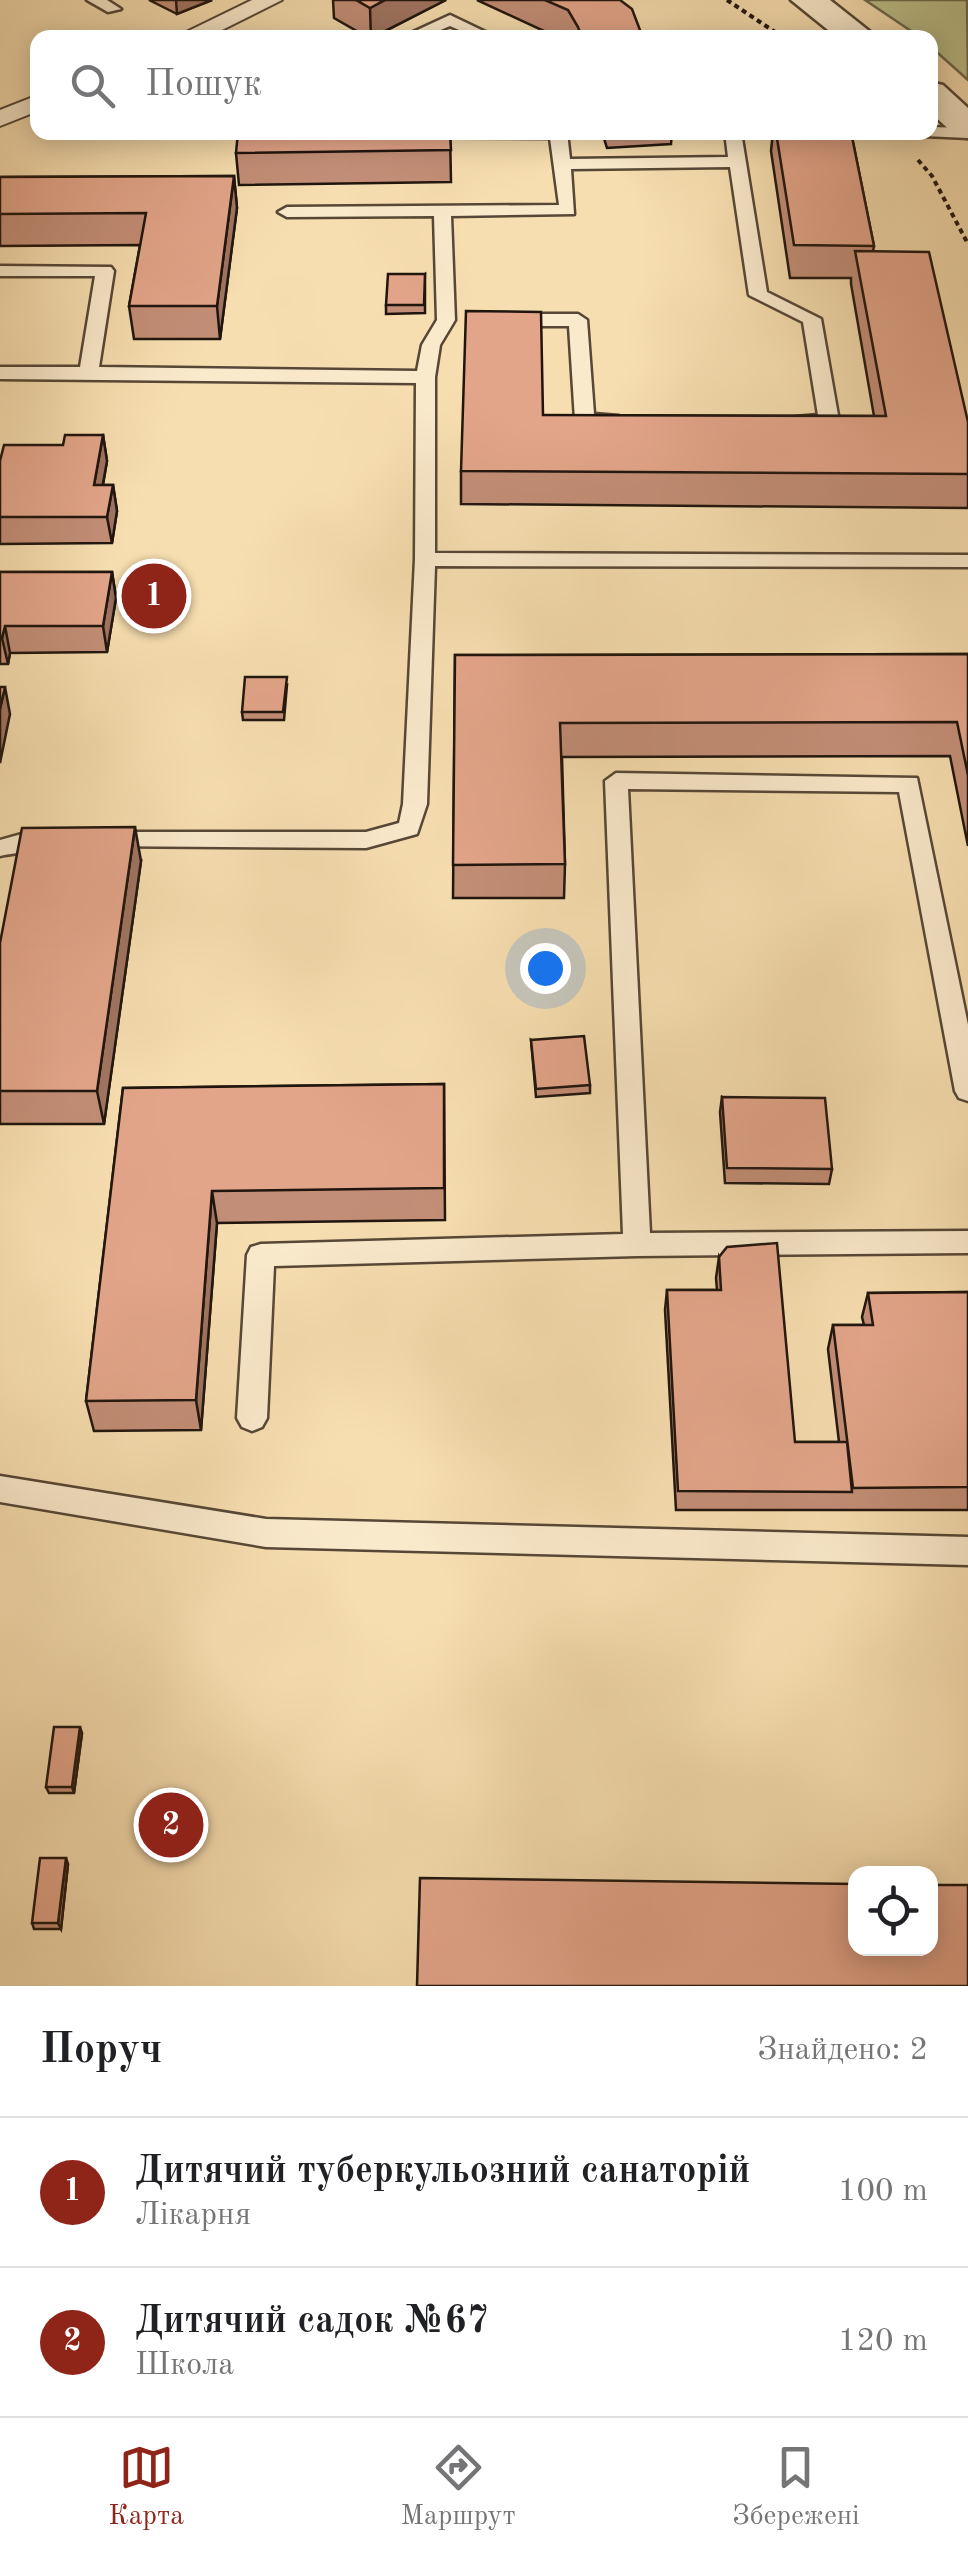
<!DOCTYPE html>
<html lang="uk">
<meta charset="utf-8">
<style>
body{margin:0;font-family:"Old Standard TT",serif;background:#f2f2f2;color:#202124}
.controls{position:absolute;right:30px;bottom:30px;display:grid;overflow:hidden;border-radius:20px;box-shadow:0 5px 25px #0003}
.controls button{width:90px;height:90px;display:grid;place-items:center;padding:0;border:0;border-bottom:2px solid #e0e0e0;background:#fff;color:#202124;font:50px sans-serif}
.you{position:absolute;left:545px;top:968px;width:35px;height:35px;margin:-25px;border:8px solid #fff;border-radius:50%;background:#1a73e8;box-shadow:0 0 0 15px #1a73e833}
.badge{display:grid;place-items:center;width:65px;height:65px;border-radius:50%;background:#8f2418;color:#fff;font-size:32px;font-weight:700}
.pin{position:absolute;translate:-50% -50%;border:5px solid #fff;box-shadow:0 2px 10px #0006}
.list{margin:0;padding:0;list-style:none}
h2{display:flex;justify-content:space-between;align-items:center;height:130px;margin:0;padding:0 40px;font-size:42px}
h2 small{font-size:32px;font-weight:400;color:#757577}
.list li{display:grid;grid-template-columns:65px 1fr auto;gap:30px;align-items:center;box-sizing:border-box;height:150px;padding:0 40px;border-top:2px solid #e0e0e0}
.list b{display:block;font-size:38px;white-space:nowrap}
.list p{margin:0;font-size:32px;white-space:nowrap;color:#757577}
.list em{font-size:32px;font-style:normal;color:#757577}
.icon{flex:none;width:55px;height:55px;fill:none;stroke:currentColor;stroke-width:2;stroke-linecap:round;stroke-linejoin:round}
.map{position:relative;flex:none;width:968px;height:1986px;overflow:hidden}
.search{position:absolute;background:#fff;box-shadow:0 5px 25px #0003;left:30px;right:30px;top:30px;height:110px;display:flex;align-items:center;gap:25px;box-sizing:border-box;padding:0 35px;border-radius:20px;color:#757577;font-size:38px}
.sheet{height:430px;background:#fff}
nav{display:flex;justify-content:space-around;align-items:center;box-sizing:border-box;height:140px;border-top:2px solid #e0e0e0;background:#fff;font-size:28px;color:#757577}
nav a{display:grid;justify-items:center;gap:5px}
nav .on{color:#8f2418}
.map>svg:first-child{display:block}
.green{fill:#bcc18c;stroke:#6e6b4d;stroke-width:2.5}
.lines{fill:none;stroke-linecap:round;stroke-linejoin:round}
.service-casing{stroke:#564736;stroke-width:5}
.pedestrian-casing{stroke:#564736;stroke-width:4}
.tertiary-casing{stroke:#564736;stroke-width:5}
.path{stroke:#20150e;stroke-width:4;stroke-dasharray:5 4;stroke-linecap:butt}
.service{fill:#faeacc;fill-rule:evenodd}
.pedestrian{fill:#faeacc;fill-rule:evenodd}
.tertiary{fill:#faeacc;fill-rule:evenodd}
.wall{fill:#c38e77;stroke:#20150e;stroke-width:2.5}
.shaded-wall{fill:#9f7461;stroke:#20150e;stroke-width:2.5}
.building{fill:#e3a58a;stroke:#20150e;stroke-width:2.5}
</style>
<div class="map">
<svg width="968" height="1986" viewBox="0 0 968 1986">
<rect width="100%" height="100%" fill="#f7deb0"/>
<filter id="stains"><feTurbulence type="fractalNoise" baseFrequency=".002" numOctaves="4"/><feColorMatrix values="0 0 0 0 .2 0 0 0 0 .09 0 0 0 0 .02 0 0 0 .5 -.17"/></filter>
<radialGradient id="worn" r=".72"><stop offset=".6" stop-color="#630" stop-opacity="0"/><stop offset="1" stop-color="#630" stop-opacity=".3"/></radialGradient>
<!-- green -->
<path class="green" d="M865,0H967L968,80L931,47L930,38L920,37Z"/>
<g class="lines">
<!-- service casing -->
<g class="service-casing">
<path id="service" d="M87,0H107L121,9L108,12Z
M450,15L498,38H477L450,26L422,38H400Z
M930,127L968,128V138L924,136L922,132H930Z
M341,132H567L570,159L728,157L725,132H741L767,292L821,319L839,421C830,430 808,428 795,425V417L818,415L803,322L749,295L730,167L571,169L574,214L451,216L455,320L440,345L435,377V553L968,555V567L435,566L427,804L417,834L366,848L96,846L92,840L96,834L104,832H366L399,823L403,804L415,559L416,383L0,379V367H80L95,276H0V266L111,267L114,271L99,367L417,371L422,345L437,320L434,216L287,217L278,212L287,207L559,205L550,138L349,137Z
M578,314L587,320L594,414L619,416V424L585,426L575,420L569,326H511L502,320L511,314Z
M616,773L917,778L968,1025V1101L959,1098L955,1091L899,792L628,789L650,1233L968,1231V1253L637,1256L274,1266L267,1418L262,1427L252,1431L242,1427L237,1418L247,1255L251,1247L261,1244L623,1234L605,781Z
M29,832H49L61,840C51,851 17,852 0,856V840Z
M0,1476L266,1519L968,1537V1565L266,1547L0,1502Z"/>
</g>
<!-- pedestrian casing -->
<g class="pedestrian-casing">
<path id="pedestrian" d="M252,0H282L206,38H174Z
M38,95V111L0,126V110Z"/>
</g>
<!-- tertiary casing -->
<g class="tertiary-casing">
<path id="tertiary" d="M791,0H830L878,38H838Z
M930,82L943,85L968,108V138L955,135L930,112Z"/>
</g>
<!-- path -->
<path class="path" d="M727,0L784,38
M918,160L932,176L968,244"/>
<!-- service -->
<use href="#service" class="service"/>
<!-- pedestrian -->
<use href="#pedestrian" class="pedestrian"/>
<!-- tertiary -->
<use href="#tertiary" class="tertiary"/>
</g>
<!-- wall -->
<path class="wall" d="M149,0H212L177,14Z
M333,0H446L372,38H369L334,18Z
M477,0H620L643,38H559Z
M450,132L451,182L239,185L236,153Z
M602,132H672L671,144L607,148Z
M773,132H851L874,246L873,251L968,422V508L461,504V471L543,415L874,416L851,284V278H790L771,151Z
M234,176L237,208L220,339H134L129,306L140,245L0,246V177Z
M425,274V313L386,314V305Z
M103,435L107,461L103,485H113L117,511L112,543L0,544V461Z
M0,572H112L116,598L107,652L10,653L8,664H0Z
M968,654V846L950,756L562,757L565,864L564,898H453L455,655Z
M287,685L284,720H243L242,712Z
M141,861L104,1124H0V943Z
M531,1040L590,1085V1093L536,1097Z
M444,1084L445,1220L217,1223L201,1430L94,1431L86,1401L123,1088Z
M722,1097L832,1169L829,1184L725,1183L720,1112Z
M719,1257L795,1442H839L828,1349L833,1325H864L862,1317L868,1293L968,1292V1510H676L665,1310L667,1290H717L716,1278Z
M82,1733L74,1793H49L46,1787Z
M68,1864L61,1929H34L32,1923Z"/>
<!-- shaded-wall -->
<path class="shaded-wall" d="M176,0H212L177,14Z
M385,0H446L371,38L370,8Z
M234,176L237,208L220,339L217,306Z
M103,435L107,461L98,511L94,485Z
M113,485L117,511L112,543L107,517Z
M112,572L116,598L107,652L103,626Z
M5,626L10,653L8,664L2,638Z
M5,687L10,714L0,763V709Z
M135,827L141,861L104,1124L97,1091Z
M212,1191L217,1223L201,1430L196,1400Z
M80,1727L82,1733L74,1793L72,1787Z
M66,1858L68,1864L61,1929L58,1923Z"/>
<!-- building -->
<path class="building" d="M356,0H385L370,8Z
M545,0H620L632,9L643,38H582L578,27L568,10Z
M238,132H450L451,150L236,153Z
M776,132H851L874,246L794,245Z
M234,176L217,306H129L146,213L0,214V177Z
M855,251L929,252L968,422V474L461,471L466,311L541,312L543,415L886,416Z
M388,274H425L424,305H386Z
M65,435H103L94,485H113L107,517H0V461L4,445H63Z
M0,572H112L103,626H5L2,638H0Z
M968,654V775L957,722L560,723L565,864L453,865L455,655Z
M245,677H287L283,712H242Z
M0,687H5L0,709Z
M135,827L97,1091H0V943L22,828Z
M584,1036L590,1085L536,1089L531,1040Z
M444,1084V1188L212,1191L196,1400L86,1401L123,1088Z
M722,1097L825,1098L832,1169L727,1168Z
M777,1243L795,1442H847L852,1492L678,1491L667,1290H721L719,1257L727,1247Z
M968,1292V1487L853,1488L833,1325H873L868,1293Z
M54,1727H80L72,1787H46Z
M40,1858H66L58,1923H32Z
M420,1878L856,1884V1948H930V1885H968V1986H417Z"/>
<rect width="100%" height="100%" filter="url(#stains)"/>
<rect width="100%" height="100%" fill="url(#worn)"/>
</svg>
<div class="controls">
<button><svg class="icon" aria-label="locate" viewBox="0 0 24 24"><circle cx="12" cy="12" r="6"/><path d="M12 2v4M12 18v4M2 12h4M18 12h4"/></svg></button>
</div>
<div class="you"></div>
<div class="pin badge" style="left:154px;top:596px">1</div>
<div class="pin badge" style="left:171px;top:1825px">2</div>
<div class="search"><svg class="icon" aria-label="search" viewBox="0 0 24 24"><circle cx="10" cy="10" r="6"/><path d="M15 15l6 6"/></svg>Пошук</div>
</div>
<section class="sheet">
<h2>Поруч<small>Знайдено: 2</small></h2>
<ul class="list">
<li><span class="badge">1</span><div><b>Дитячий туберкульозний санаторій</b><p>Лікарня</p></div><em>100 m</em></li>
<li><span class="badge">2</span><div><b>Дитячий садок №67</b><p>Школа</p></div><em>120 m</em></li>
</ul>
</section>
<nav>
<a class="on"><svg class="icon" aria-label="map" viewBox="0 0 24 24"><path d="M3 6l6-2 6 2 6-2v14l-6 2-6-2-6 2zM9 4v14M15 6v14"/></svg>Карта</a>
<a><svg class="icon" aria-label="directions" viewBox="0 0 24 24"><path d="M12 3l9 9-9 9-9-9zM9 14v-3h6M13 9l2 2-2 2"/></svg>Маршрут</a>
<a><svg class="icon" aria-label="saved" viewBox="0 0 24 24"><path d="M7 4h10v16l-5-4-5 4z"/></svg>Збережені</a>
</nav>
